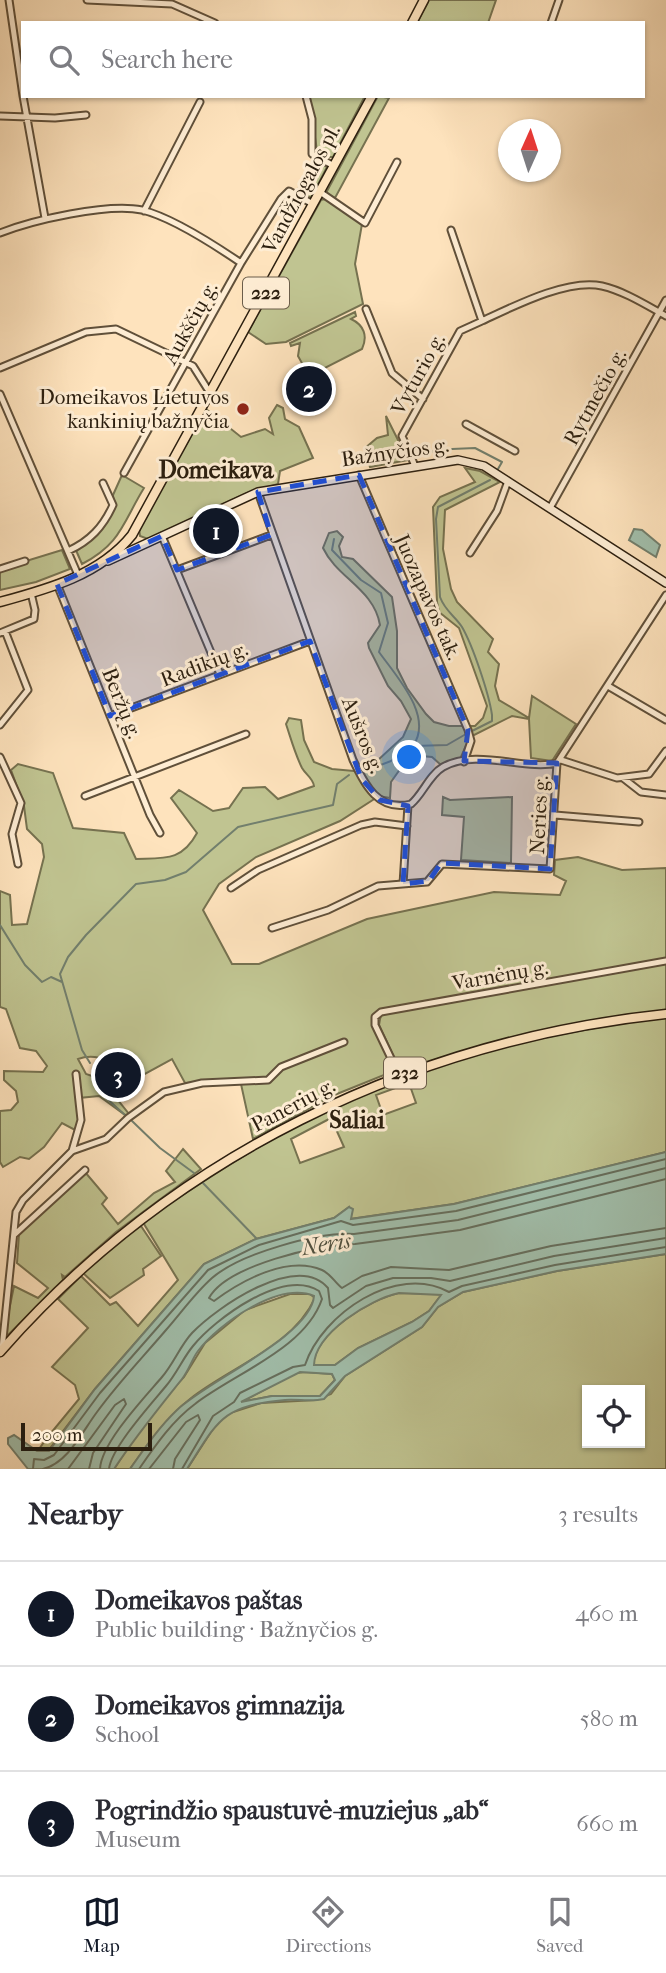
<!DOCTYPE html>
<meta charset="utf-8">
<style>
body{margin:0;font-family:"IM FELL French Canon",serif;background:#f2f2f3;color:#2b2b33}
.controls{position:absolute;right:21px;bottom:21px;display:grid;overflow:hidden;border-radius:0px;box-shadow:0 2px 5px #0004}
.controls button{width:63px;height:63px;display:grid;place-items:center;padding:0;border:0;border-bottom:2px solid #e1e1e2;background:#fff;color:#2b2b33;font:35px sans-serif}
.compass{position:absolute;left:498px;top:119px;width:63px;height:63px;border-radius:50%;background:#fff;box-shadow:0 2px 5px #0004;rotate:3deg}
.scale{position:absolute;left:21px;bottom:18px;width:131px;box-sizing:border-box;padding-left:7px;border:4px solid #2c1f0f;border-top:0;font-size:19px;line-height:24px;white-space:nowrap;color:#2c1f0f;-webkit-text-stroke:5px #feedd4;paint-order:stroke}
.you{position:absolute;left:410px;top:758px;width:24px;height:24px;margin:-18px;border:5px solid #fff;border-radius:50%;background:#1a73e8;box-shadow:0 0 0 10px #1a73e833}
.badge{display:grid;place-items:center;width:46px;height:46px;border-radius:50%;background:#111827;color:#fff;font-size:23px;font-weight:700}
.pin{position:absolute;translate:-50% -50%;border:4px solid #fff;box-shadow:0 2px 7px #0006}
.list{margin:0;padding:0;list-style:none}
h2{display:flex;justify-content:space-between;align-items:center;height:91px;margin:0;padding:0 28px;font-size:30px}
h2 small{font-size:23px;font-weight:400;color:#7c7c81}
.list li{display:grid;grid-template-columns:46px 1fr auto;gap:21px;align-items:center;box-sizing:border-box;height:105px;padding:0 28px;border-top:2px solid #e1e1e2}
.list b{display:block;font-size:26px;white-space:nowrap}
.list p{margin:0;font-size:23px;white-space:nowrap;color:#7c7c81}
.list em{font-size:23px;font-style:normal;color:#7c7c81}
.icon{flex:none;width:38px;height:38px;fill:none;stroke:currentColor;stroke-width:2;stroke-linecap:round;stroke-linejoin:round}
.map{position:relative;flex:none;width:666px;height:1469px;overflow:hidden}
.search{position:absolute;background:#fff;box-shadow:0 2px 5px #0004;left:21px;right:21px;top:21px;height:77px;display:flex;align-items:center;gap:18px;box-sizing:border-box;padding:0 24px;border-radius:0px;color:#7c7c81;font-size:26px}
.sheet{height:406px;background:#fff}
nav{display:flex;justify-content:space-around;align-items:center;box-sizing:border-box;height:98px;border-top:2px solid #e1e1e2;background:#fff;font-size:19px;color:#7c7c81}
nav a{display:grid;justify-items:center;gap:4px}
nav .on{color:#111827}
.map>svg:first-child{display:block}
.green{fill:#c0c491;stroke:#767250;stroke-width:2;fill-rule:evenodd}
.water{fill:#a1bfac;stroke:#727f6d;stroke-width:2;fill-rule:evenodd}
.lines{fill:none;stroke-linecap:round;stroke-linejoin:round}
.shore{stroke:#666f5e;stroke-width:2}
.stream{stroke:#727f6d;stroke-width:2}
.street-casing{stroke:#60503a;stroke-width:9}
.secondary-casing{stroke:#2c1f0f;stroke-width:10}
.primary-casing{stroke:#2c1f0f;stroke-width:11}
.street{stroke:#feedd4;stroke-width:5}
.secondary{stroke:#feedd4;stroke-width:7}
.primary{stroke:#fee3bd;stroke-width:8}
.marked{fill:#1d4ed8;fill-opacity:0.2;stroke:#1d4ed8;stroke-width:5;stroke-dasharray:14 9;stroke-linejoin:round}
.poi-dot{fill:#8f2418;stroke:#feedd4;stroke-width:2.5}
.labels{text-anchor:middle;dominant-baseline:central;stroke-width:6;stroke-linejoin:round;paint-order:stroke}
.shield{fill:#feedd4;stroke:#6b5d4a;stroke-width:2}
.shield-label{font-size:19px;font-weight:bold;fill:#2c1f0f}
.street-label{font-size:21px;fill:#2c1f0f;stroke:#feedd4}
.poi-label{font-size:21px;fill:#2c1f0f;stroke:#feedd4;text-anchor:end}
.water-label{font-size:23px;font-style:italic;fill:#4f4f3e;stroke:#feedd4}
.quarter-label{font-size:24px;font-weight:bold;fill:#2c1f0f;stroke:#feedd4}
</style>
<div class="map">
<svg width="666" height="1469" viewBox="0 0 666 1469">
<rect width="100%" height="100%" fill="#fee3bd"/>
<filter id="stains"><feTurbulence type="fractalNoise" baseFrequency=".00286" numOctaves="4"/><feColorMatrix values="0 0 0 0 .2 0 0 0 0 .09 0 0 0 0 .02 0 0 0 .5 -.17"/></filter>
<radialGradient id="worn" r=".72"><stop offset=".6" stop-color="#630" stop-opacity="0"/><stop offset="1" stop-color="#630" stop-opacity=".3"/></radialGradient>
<!-- green -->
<path class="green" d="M429,0H496L488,23H417Z
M309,96H365L333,157H322L317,151Z
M378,96L389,98L335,198L326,193Z
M313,161L327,167L311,198L297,191Z
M325,199L362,224L355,264L363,304L286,342L266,344L248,332L321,200Z
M355,312L356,316L351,319C364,325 368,336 362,349L321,370L303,365L298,356L300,343L291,346L290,343Z
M277,405L283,408L285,419L299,427L313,458L280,471L278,484L247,493L148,539L140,536L139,528L206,409L241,437L265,429L273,434L269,418Z
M386,416L408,460L370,467L365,448L377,438L388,435Z
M465,468L480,471L500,482L445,510L443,549L451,589L457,602L493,639L488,652L499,664L495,686L499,700L529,718L532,696L576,724L552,761L531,758L529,719L512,716L470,737L460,759L441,765L432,757L410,755L391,782L390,798L379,796L340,821L256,857L219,884L203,910L232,964H259L367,919L494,892L560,895L566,881L554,875L555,860L578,857L622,870L666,868V960L380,1010L373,1019L394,1071L332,1096L253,1139L241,1084H213L211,1081L185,1083L172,1059L132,1081C119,1065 99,1051 78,1059L86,1074L101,1079L129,1114L123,1121L125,1115L99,1096L79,1098L81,1120L77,1131L62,1123L44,1147L29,1159L20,1157L3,1167L0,1162V1111L11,1110L18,1102L16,1091L4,1080V1071L43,1072L47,1066L36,1051L20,1048L6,1009L0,1007V891L10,895L12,925L27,924L44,857L42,844L27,829L24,806L11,770L18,764L53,773L73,828L124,833L136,859C165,858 182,861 197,833L171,798L179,790L213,811L229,808L243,788L265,787L278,799L314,786C313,778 306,775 302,768C295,754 291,739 286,724L289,718L301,720L304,740L314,762L332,769L365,772L403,737L411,719L401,701L388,686L369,648L368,643L380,625C374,589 337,578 323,548L329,533L337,531L343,537L339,546L342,557L353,559L392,597L397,631V668L407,688L426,714L434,722L449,726H475L483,718L487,706L459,628L439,612L437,602L433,507L440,497L475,482Z
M122,475L144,488C123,522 121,544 82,564L75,548L85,541L114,506L113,495Z
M62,550L70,569L36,582L0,590V569Z
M443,797L450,800L512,797L511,863L461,860L464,817L442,815Z
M666,962V1012C576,1019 490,1040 405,1070L399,1068L379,1025L381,1014Z
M666,1016V1152L454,1204L350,1219L349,1207L334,1218L256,1239L204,1264L95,1389L48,1451L37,1452L46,1439L44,1434L51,1433L79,1399L75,1385L52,1367L88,1328L58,1299L81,1276L110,1305L116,1302L138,1326L178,1280L144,1224L145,1220C214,1174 282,1129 357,1095C455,1051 561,1033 666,1016ZM409,1083L416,1103L383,1115L376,1095ZM331,1118L344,1147L300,1163L291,1139Z
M183,1149L201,1169L116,1232L65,1277L62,1275L63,1280L9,1334L4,1335L14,1286L38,1298L48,1288L17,1263L19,1234L85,1172L107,1198L102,1204L118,1224L154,1193L175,1182L166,1171Z
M141,1226L161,1256L143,1269L144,1275L110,1298L83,1273L129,1231Z
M666,1254V1469H187L218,1421L227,1414L261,1403L316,1400L331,1394L345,1376L422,1327L438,1307L463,1292L557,1271ZM587,1390H640V1443H587Z
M399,1293L442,1294L429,1311L412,1322L358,1348L335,1365H313C316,1333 369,1299 399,1293Z
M290,1294H310L315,1298C293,1347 230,1367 190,1399C166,1418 148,1444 130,1469H114L148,1417L184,1377L205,1343L245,1310Z
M305,1372L332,1374L335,1380L320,1396H272L241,1402L296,1373Z"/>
<!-- water -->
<path class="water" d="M634,529L642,530L660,545L656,557L629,540Z
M666,1152V1254L557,1271L463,1292L438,1307L422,1327L345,1376L324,1399C311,1402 298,1399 285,1400C222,1406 219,1419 187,1469H130C144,1449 159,1427 177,1410C207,1381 311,1336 314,1296C279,1281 218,1324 198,1351C192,1359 189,1370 182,1379C158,1409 135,1437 114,1469H28L8,1444V1438L14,1435L37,1451H49L95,1389L204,1264L256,1239L334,1218L349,1207L353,1209L351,1219L454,1204ZM399,1293L441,1295L429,1311L412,1322L358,1348L335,1365H314C315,1333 370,1299 399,1293ZM300,1372L332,1374L335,1380L320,1396H272L241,1402Z"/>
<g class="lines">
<!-- shore -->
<path class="shore" d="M666,1179L460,1230L355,1244C320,1244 227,1265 209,1298L214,1301C241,1281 287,1255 322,1270C331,1274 335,1283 342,1288L362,1276L391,1267L449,1270L551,1246L666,1228
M33,1469L34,1459L44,1460L54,1455L100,1393L208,1270L259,1245L341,1221L353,1225L456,1211L666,1159
M43,1469C68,1463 82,1432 97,1412C118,1383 143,1357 166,1330C181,1313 195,1293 212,1278C241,1253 318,1232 354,1234L458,1220L666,1168
M68,1469L115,1405L124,1399L126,1404L93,1453L89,1469
M100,1469C101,1443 145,1397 162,1377C174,1363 180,1346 192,1333C216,1308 297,1251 328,1288L330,1305L333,1308L366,1286L393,1278H431L450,1281L554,1256L666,1238
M109,1469C111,1448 152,1403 166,1386C177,1373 183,1358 193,1346C215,1319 283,1268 319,1291L322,1299C305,1349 235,1373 195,1404C172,1421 155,1446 139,1469
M149,1469L186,1422L198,1415L200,1420L175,1459L173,1469
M182,1469L213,1416L234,1402L240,1393L293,1367L305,1365C322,1314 396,1263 449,1292L462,1286L555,1265L666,1247"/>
<!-- stream -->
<path class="stream" d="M452,449L475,448L502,462L498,469
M418,453L446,450
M334,539L332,550L361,580L381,593L388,623L379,652C396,676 434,716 413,746
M472,731L492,721V715C489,694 473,646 462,627C455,616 445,611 440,597L436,519L438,507L490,480
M365,771L391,761L413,746L447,745L466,734
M0,925L25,965L42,982L51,977L62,982
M90,1063L82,1050L60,974L68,957L86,935L136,884L165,880L186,872L238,827L333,805L337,784L349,775
M93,1068L104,1096L125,1115
M131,1120L160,1148L194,1173
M52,1175L60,1166
M202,1182L256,1238"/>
<!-- street casing -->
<g class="street-casing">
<path id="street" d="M9,0L23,96
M87,0L172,4L215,23
M551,23L559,0
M23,96L45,218
M306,96L312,119V154L334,166
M0,116L55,118L86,115
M320,192L365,223L397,162
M144,211L200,102
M0,233C33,220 107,203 142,210C171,217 216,246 241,263
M366,309L392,373L423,399
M482,321C512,307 568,278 602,286C624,291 646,305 666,316
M0,368L86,332L116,329L193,366L210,393
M0,394L78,575
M466,424L515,451
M415,466L402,436L460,331L482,321L451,230
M124,473L241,263L281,199L289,191L313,204
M359,475L468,730L471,741L464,762
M258,492L353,760C365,785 378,812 411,804C423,794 429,775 443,767C477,748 525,771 557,763
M550,508L666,300
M162,536L220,674
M68,551C90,541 103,527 113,505L103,483
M470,553L497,511L508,481
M0,569L25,561
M177,570L271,535
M57,584L150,815L160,833
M0,633L34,619L35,610L31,593
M608,686L666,720
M110,716L310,641
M0,725L28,690L5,631
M0,757L21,803L12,834L18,864
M561,760L617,778L649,774L666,751
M623,778L641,792L666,795
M85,796L246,734
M555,815L639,822
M403,884L408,805
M231,888L258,870L361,825L375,822L407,826
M272,928L328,910L378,886L427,882L442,864L550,869L557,763L666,595
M399,1075L375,1025V1017L381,1012L666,961
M72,1151L81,1120L76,1074
M14,1235L85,1170
M2,1349L16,1212L23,1200L72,1151L106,1139L128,1118L164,1092L202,1083L268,1080L281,1067L344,1042"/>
</g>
<!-- secondary casing -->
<g class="secondary-casing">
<path id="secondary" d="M108,561L258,492L458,460L484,466L666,583"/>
</g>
<!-- primary casing -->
<g class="primary-casing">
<path id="primary" d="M412,23L424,0
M0,602C48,589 100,575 132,535L372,96
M0,1352C171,1157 409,1041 666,1014"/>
</g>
<!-- street -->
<use href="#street" class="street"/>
<!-- secondary -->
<use href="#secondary" class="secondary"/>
<!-- primary -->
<use href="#primary" class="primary"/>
</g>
<!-- marked area -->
<path class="marked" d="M359,475L468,730L464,761L557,763L550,869L441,863L429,881L403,884L408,806L380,800L361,778L310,641L110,716L57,584L162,536L177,570L271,535L258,492Z"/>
<!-- markers -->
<circle class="poi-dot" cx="243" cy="409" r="7"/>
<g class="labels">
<!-- shield labels -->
<g class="shield">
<rect x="243" y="277.5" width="46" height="31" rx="5"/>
<rect x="384" y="1057.5" width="42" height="31" rx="5"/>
</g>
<g class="shield-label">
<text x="266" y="293">222</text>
<text x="405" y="1073">232</text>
</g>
<!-- street labels -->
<g class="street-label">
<text transform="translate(301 189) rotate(-62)">Vandžiogalos pl.</text>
<text transform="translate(190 323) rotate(-61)">Aukščių g.</text>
<text transform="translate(418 374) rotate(-61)">Vyturio g.</text>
<text transform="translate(595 397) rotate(-61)">Rytmečio g.</text>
<text transform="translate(395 452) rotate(-8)">Bažnyčios g.</text>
<text transform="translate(428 597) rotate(66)">Juozapavos tak.</text>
<text transform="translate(204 664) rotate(-21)">Radikių g.</text>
<text transform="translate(122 703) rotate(68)">Beržų g.</text>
<text transform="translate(363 735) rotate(68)">Aušros g.</text>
<text transform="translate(539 815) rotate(-87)">Neries g.</text>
<text transform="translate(500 975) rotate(-10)">Varnėnų g.</text>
<text transform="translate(293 1105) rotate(-28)">Panerių g.</text>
</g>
<!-- poi labels -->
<g class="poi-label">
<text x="229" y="397">Domeikavos Lietuvos<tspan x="229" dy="24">kankinių bažnyčia</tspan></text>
</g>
<!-- water labels -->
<g class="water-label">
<text transform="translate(326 1244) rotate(-9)">Neris</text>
</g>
<!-- quarter labels -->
<g class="quarter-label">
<text x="216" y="470">Domeikava</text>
<text x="357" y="1120">Saliai</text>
</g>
</g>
<rect width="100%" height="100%" filter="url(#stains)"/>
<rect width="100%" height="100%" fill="url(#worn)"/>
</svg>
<div class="controls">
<button><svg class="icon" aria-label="locate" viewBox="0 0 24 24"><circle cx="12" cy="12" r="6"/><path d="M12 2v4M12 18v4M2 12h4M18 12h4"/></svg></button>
</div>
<svg class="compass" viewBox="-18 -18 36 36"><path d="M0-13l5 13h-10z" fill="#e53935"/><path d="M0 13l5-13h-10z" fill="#7c7c81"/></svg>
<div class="scale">200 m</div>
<div class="you"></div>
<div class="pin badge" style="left:216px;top:531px">1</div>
<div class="pin badge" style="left:309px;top:389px">2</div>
<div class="pin badge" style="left:118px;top:1075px">3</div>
<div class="search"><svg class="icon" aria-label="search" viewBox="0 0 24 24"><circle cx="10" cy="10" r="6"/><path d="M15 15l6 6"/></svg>Search here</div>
</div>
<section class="sheet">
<h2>Nearby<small>3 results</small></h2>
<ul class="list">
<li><span class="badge">1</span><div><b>Domeikavos paštas</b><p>Public building · Bažnyčios g.</p></div><em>460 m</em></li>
<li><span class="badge">2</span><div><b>Domeikavos gimnazija</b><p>School</p></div><em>580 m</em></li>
<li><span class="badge">3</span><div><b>Pogrindžio spaustuvė-muziejus „ab“</b><p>Museum</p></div><em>660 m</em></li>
</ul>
</section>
<nav>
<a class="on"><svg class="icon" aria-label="map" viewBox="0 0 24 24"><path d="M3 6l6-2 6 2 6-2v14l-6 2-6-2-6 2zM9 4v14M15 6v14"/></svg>Map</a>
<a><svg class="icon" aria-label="directions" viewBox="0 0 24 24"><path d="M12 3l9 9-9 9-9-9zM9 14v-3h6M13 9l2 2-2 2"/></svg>Directions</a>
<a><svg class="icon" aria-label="saved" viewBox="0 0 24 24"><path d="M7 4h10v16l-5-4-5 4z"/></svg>Saved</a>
</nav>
